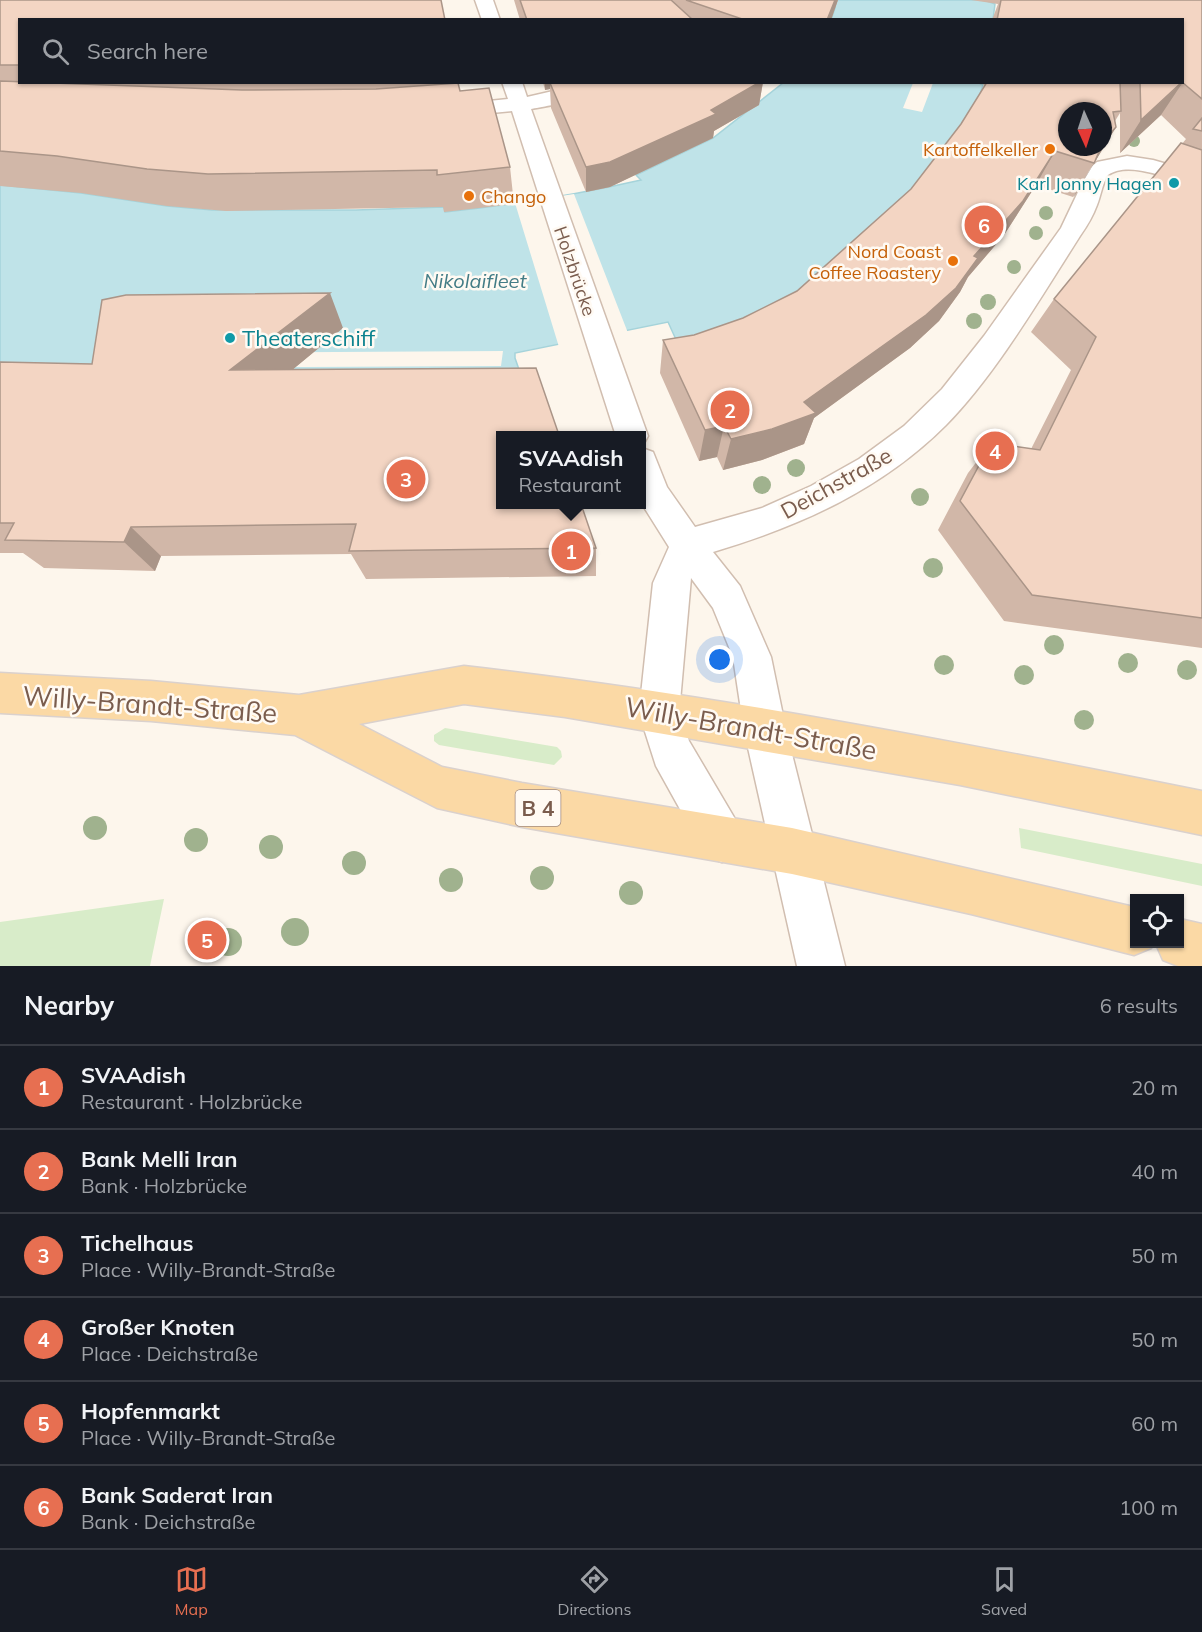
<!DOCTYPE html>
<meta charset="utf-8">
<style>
body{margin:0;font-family:Mulish,sans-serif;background:#242831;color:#f1f3f6}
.controls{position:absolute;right:18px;bottom:18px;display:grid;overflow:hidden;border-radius:0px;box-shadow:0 2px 4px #0004}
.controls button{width:54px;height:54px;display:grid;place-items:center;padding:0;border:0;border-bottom:2px solid #363941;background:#171b24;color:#f1f3f6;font:30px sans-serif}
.compass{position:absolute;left:1058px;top:102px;width:54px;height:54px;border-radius:50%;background:#171b24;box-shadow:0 2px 4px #0004;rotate:177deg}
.you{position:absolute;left:720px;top:660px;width:21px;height:21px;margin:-15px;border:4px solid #fff;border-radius:50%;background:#1a73e8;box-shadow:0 0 0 9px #1a73e833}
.badge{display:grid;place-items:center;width:39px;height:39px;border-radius:50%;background:#e76f51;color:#fff;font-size:20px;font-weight:700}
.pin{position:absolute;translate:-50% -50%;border:3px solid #fff;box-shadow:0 2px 6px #0006}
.popup{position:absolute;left:496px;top:431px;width:150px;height:78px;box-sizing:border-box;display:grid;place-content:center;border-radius:0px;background:#171b24;filter:drop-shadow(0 2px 4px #0005);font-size:20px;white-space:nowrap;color:#9ea1a6}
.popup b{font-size:22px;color:#f1f3f6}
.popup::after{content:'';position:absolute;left:50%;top:100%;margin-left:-12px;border:12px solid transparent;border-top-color:#171b24}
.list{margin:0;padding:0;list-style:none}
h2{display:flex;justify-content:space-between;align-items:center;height:78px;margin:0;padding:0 24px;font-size:26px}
h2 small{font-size:20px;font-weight:400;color:#9ea1a6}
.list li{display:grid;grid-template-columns:39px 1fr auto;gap:18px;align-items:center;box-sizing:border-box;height:84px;padding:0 24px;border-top:2px solid #363941}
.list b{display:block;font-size:22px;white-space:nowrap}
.list p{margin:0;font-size:20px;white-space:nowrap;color:#9ea1a6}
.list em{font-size:20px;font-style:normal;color:#9ea1a6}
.icon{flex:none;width:33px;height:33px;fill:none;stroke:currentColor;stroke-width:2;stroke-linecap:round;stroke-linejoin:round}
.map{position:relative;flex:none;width:1202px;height:966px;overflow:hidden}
.search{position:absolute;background:#171b24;box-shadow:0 2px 4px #0004;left:18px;right:18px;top:18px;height:66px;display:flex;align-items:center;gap:15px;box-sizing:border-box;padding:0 21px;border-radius:0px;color:#9ea1a6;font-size:22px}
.sheet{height:582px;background:#171b24}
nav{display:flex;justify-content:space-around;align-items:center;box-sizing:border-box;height:84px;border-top:2px solid #363941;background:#171b24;font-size:16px;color:#9ea1a6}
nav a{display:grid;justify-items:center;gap:3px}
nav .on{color:#e76f51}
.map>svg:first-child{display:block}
.green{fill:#d8ecc9}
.water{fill:#bfe3e8;stroke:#a5d3da;stroke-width:1.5}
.pier{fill:#fdf6ec}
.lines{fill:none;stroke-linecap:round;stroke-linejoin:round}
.minor-casing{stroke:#d1beb0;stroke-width:3}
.major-casing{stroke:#dad1cd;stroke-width:3}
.minor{fill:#fff;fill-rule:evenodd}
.major{fill:#fbd9a5;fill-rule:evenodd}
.tree{fill:#a0b28e}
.wall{fill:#d1b7a8}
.shaded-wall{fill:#aa9588}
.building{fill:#f3d5c3;stroke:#aa9588;stroke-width:1.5}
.food-dot{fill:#e8710a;stroke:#fffaf3;stroke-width:2}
.culture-dot{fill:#0f9aa8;stroke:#fffaf3;stroke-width:2}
.labels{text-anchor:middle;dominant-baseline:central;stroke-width:5;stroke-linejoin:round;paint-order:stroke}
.far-food-label{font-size:18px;fill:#c56008;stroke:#fffaf3;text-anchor:end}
.far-culture-label{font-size:18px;fill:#0d838f;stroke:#fffaf3;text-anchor:end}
.far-street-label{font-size:18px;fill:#7a5c4d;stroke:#fffaf3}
.far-water-label{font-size:20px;font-style:italic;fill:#437c86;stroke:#fffaf3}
.shield{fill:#fffaf3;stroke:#a28b7f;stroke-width:1.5}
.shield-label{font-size:21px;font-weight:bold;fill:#7a5c4d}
.culture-label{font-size:22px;fill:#0d838f;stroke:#fffaf3;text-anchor:start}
.street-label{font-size:22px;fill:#7a5c4d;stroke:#fffaf3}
.near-street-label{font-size:27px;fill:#7a5c4d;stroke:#fffaf3}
</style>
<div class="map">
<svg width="1202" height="966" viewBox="0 0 1202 966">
<rect width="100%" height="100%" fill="#fdf6ec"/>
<!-- green -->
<path class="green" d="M445,728L557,747L561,751L562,757L554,765L439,745L434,741V735Z
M1019,828L1202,864V886L1021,848Z
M164,899L150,966H0V922Z"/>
<!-- water -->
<path class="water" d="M835,0H984L995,4L993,19L831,20L835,8Z
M977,82L983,85L973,115L898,223L689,368L668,322L515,353V358L529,398L0,394V185L81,193L167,206L212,210H356L444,207L445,212C511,205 576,195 641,180L636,175L713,138L783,83Z"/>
<!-- pier -->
<path class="pier" d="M913,83H933L922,112L903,108Z
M574,194L628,333L559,347L515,203Z
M503,351L501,366L137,368L145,353Z"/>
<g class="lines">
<!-- minor casing -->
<g class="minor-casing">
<path id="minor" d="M475,0H493L500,20H482Z
M502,82H522L527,97L592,82H623C614,94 548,106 531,109L648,436L643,445L642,436H616L512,111L450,117L443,115L440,111L443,107L450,105L508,99Z
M1127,156L1153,160L1202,174V189C1177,183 1132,159 1108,175C1102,184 1101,195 1097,205C1093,216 1087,226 1080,236C1041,297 996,374 946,425C881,490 800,526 713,552L740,586L771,657L786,730L845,966H797L744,730L733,657L713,608L691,578L679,713L689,741L738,824L744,840L738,856L722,862L706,856L656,766L639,713L653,583L669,547L642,504V448L653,452L667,487L695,527L762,508L811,486L859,459L904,426L942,389L984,336L1061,228L1089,169L1097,162Z"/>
</g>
<!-- major casing -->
<g class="major-casing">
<path id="major" d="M464,666C712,694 958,742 1202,791V835L960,785L565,717L464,704L359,724L442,767L522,783L792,828L1134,907V944H1153L1151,948L1134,955L971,914L792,874L522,827L437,808L295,735L151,721L0,713V673L151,681L299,695Z
M1180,919L1202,924V966H1178L1163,960L1156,944H1180Z"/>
</g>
<!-- minor -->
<use href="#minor" class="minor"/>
<!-- major -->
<use href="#major" class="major"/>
</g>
<!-- trees -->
<g class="tree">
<circle cx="1134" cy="141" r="6"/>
<circle cx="1046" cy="213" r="7"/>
<circle cx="1036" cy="233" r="7"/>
<circle cx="1014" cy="267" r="7"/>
<circle cx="988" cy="302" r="8"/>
<circle cx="974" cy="321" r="8"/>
<circle cx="796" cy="468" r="9"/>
<circle cx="762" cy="485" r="9"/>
<circle cx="920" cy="497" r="9"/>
<circle cx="933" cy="568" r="10"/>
<circle cx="1054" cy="645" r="10"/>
<circle cx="1128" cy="663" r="10"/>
<circle cx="944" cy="665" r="10"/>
<circle cx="1187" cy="670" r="10"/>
<circle cx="1024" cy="675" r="10"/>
<circle cx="1084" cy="720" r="10"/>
<circle cx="95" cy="828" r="12"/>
<circle cx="196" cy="840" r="12"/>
<circle cx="271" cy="847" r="12"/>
<circle cx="354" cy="863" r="12"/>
<circle cx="542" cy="878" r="12"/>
<circle cx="451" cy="880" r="12"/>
<circle cx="631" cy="893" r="12"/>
<circle cx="295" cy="932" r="14"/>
<circle cx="228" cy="942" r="14"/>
</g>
<!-- wall -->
<path class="wall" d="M0,0L20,20V82H457L460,91L510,167L514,204L444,212L443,207L226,211L167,206L81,193L0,186Z
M514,0H838L831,20H520Z
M971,0H1202V648L1004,621L938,530L968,473L991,443L1031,449L1071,370L1031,332L1054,299L1186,139L1161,115L1120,153V113L1115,121L1116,127L1073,197L1036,185L1004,235L968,277L960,292L939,321L910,348L814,418L804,444L762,460L723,470L717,457L699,461L660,373L663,340L694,335L743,318L797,291L911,189L961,124L985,85L977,82H1182V20H992L998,4Z
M543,82H763L759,105L714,131L713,138L610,187L586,192L551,108L550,89L545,90Z
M343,328L292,370L596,548V576L366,579L351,554L161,556L155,571L44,568L23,553H0V362L92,364Z"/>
<!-- shaded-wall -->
<path class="shaded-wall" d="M835,0H838L831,20H827Z
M545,82H580L550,83V89L545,90Z
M760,82H763L759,105L714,131L713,138L610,187L586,192V167L711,110Z
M1183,82L1161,115L1120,153L1141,120Z
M1116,127L1075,195L1073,197L1094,163L1100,147H1103V142Z
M1055,151L1036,185L1004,235L968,277L960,292L939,321L910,348L814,418L804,444L762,460L723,470L731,439L804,402L974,256Z
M330,293L343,328L251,404L230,370Z
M724,426L717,457L699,461L705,430Z
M131,527L161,556L155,571L124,542Z"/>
<!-- building -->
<path class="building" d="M0,0H441L445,20H20V65H0Z
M520,0H671L693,20H527Z
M686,0H835L827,20H745Z
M1001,0H1202V99L1182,82V20H997Z
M0,81L242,90L376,89L458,83L460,91L489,88L510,167L437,175V170L208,174L147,169L57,156L0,151Z
M553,82H760L711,110L716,114L610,162L586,167L550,83Z
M987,82H1120L1121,111L1113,112L1116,127L1103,142V111H1067V147H1101L1095,161L1094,163L1055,151L1023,201L974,256L978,258L956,288L926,315L804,402L816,413L772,429L731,439L724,426L705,430L663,340L694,335L743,318L797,291L911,189L961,124Z
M1140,82H1182L1141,120Z
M1202,118V131L1193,129Z
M1181,143L1202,150V618L1032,595L960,501L991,443L1040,450L1096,337L1054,299Z
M330,293L230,370L536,368L559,435H501V504H581L596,548L349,551L356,524L131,527L124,542L5,540L14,523H0V362L92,364L102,300L126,295Z"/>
<!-- markers -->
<g class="food-dot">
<circle cx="1050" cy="149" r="6"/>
<circle cx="469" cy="196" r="6"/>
<circle cx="953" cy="261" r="6"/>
</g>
<g class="culture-dot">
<circle cx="1174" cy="183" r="6"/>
<circle cx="230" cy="338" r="6"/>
</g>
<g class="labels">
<!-- far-food labels -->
<g class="far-food-label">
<text x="1038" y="149">Kartoffelkeller</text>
<text x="481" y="196" text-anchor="start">Chango</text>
<text x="941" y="251">Nord Coast<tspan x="941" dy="21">Coffee Roastery</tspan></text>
</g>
<!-- far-culture labels -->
<g class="far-culture-label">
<text x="1162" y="183">Karl Jonny Hagen</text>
</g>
<!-- far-street labels -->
<g class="far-street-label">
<text transform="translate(575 271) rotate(71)">Holzbrücke</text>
</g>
<!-- far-water labels -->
<g class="far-water-label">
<text x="475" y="280">Nikolaifleet</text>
</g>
<!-- shield labels -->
<rect class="shield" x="515.5" y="790" width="45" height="36" rx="4.5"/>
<g class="shield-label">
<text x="538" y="808">B 4</text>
</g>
<!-- culture labels -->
<g class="culture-label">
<text x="242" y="338">Theaterschiff</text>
</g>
<!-- street labels -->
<g class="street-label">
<text transform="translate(836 483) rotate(-29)">Deichstraße</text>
</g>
<!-- near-street labels -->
<g class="near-street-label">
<text transform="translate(150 704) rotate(4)">Willy-Brandt-Straße</text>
<text transform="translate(751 728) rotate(10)">Willy-Brandt-Straße</text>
</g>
</g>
</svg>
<div class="controls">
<button><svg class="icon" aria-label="locate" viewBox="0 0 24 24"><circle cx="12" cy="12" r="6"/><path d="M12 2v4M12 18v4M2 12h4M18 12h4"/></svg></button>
</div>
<svg class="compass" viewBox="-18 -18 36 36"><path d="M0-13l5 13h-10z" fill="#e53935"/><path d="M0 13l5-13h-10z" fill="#9ea1a6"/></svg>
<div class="you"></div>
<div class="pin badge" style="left:571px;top:551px">1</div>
<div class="popup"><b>SVAAdish</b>Restaurant</div>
<div class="pin badge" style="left:730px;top:410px">2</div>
<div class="pin badge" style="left:406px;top:479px">3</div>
<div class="pin badge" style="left:995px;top:451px">4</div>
<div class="pin badge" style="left:207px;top:940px">5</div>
<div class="pin badge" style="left:984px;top:225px">6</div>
<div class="search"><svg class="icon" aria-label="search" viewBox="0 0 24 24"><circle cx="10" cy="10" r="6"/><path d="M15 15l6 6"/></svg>Search here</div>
</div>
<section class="sheet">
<h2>Nearby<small>6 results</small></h2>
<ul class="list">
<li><span class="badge">1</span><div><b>SVAAdish</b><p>Restaurant · Holzbrücke</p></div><em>20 m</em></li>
<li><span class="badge">2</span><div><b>Bank Melli Iran</b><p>Bank · Holzbrücke</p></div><em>40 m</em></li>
<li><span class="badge">3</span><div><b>Tichelhaus</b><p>Place · Willy-Brandt-Straße</p></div><em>50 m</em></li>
<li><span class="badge">4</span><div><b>Großer Knoten</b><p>Place · Deichstraße</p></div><em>50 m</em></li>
<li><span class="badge">5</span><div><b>Hopfenmarkt</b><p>Place · Willy-Brandt-Straße</p></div><em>60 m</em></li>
<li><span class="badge">6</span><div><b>Bank Saderat Iran</b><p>Bank · Deichstraße</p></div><em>100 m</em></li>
</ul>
</section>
<nav>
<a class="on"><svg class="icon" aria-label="map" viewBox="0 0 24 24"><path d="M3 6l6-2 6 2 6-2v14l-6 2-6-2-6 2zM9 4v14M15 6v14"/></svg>Map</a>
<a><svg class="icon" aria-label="directions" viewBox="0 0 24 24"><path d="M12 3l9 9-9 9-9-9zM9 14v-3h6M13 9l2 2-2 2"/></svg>Directions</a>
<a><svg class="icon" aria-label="saved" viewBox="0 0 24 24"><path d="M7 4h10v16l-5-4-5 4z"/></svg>Saved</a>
</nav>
